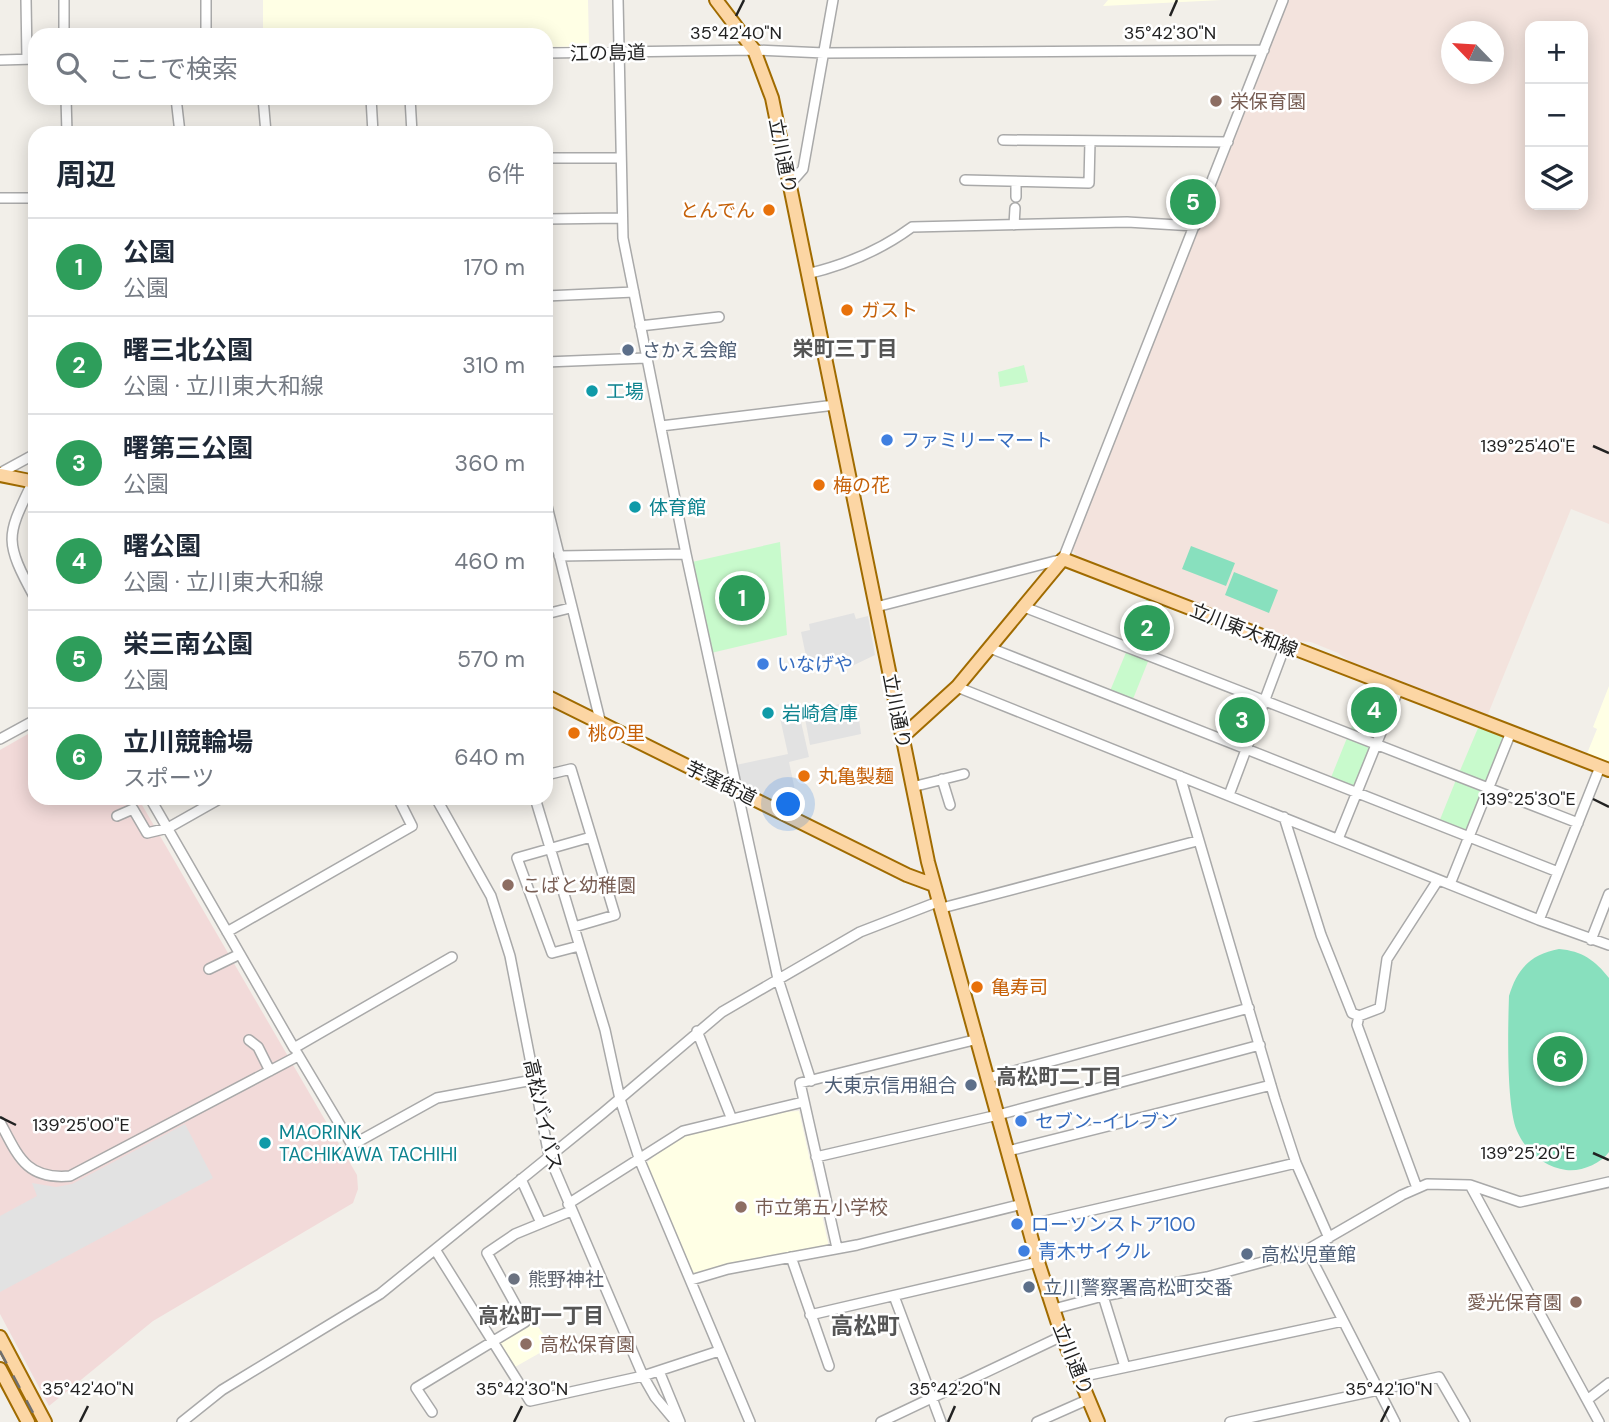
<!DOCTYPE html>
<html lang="ja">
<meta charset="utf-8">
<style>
body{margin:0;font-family:"DM Sans","Noto Sans JP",sans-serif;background:#f6f6f7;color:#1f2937}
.controls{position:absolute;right:21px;top:21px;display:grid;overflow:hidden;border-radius:14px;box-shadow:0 4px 18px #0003}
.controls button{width:63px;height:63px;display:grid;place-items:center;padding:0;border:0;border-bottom:2px solid #e0e1e3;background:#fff;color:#1f2937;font:35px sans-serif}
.compass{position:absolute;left:1441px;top:21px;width:63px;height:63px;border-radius:50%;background:#fff;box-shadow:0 4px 18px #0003;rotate:295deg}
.you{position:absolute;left:789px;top:805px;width:24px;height:24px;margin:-18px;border:5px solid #fff;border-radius:50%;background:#1a73e8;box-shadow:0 0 0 10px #1a73e833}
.badge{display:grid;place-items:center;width:46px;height:46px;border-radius:50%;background:#7c3aed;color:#fff;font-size:23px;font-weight:700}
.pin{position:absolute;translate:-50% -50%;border:4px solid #fff;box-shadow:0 2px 7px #0006}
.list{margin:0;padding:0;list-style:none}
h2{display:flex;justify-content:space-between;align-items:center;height:91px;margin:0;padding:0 28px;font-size:30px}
h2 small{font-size:23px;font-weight:400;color:#747a83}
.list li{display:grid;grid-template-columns:46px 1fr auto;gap:21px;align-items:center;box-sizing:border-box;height:98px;padding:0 28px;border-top:2px solid #e0e1e3}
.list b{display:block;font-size:26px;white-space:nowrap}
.list p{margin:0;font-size:23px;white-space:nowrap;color:#747a83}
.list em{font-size:23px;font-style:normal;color:#747a83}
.icon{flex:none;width:38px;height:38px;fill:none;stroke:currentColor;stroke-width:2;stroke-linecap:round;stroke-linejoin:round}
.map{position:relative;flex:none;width:1609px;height:1422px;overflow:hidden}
.search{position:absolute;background:#fff;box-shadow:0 4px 18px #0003;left:28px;top:28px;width:525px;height:77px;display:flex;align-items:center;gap:18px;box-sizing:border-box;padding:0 24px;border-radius:21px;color:#747a83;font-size:26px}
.panel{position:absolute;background:#fff;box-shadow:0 4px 18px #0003;left:28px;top:126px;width:525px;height:679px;border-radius:21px}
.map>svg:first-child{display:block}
.commercial{fill:#f2dad9}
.education{fill:#ffffe5}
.military{fill:#f3e3dd;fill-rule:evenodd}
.park{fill:#c8facc}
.pitch{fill:#88e0be}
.parking{fill:#e2e2e2}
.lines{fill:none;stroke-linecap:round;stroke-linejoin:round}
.minor-casing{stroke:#a9a9a9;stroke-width:12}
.major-casing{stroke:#a06b00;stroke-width:16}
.minor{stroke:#fff;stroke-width:9}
.major{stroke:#fcd6a4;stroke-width:12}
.rail{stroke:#707070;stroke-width:2.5;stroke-dasharray:14 14;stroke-linecap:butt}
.ticks{fill:none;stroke:#222;stroke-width:2.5}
.education-dot{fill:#8d6e63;stroke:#fff;stroke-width:2.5}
.food-dot{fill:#e8710a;stroke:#fff;stroke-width:2.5}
.service-dot{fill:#5c6f8a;stroke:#fff;stroke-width:2.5}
.culture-dot{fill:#0f9aa8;stroke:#fff;stroke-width:2.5}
.shop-dot{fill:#3f7fe0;stroke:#fff;stroke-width:2.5}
.worship-dot{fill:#6b7280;stroke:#fff;stroke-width:2.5}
.labels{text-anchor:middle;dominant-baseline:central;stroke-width:5;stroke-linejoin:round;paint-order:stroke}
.street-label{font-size:19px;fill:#222;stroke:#fff}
.education-label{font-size:19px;fill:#785e54;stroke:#fff;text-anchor:start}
.food-label{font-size:19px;fill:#c56008;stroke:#fff;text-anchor:start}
.service-label{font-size:19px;fill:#4e5e75;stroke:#fff;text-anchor:start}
.culture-label{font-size:19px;fill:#0d838f;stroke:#fff;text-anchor:start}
.shop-label{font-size:19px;fill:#366cbe;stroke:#fff;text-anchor:start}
.worship-label{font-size:19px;fill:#5b616d;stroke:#fff;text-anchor:start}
.neighbourhood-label{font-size:21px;font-weight:bold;fill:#555;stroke:#fff}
.quarter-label{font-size:23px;font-weight:bold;fill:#555;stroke:#fff}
.ticks-label{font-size:18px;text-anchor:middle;fill:#222;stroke:#fff;stroke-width:5;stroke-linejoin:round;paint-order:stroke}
</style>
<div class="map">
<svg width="1609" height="1422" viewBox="0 0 1609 1422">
<rect width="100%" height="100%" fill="#f2efe9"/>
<!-- commercial -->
<path class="commercial" d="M35,730V798H138L357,1175L358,1189L353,1203L153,1321L49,1406L0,1314V750Z"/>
<!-- education -->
<path class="education" d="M263,0H588L589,46L546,47V35H263Z
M1108,0H1222L1103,6Z
M1609,686V765L1586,756L1597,729L1593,727Z
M799,1111L829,1247L694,1276L643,1166L679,1135L783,1112Z
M533,1320L552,1346L515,1367L500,1342Z"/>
<!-- military -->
<path class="military" d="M1287,0H1609V524L1571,509L1486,719L1361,670L1338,653L1311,642L1282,640L1078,559L1071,547ZM1530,26H1583V205H1530ZM1452,32H1494V74H1452Z"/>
<!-- park -->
<path class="park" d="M1204,185L1192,218L1188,220L1189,186Z
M1024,365L1028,382L1000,387L998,372Z
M780,542L787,635L711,653L692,562Z
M1147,598L1165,605L1166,612L1150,653L1129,645Z
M1127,650L1149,659L1133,699H1130L1110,691Z
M1371,678L1398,688L1376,741L1350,731Z
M1240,694L1262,703L1245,745L1223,736Z
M1481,721L1510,733L1488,785L1459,773Z
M1349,733L1376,743L1357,791L1330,780Z
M1458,775L1487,787L1469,834L1439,822Z"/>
<!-- pitch -->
<path class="pitch" d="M1191,546L1235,563L1226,586L1182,569Z
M1234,572L1278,590L1269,613L1225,595Z
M1559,949C1582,951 1595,960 1609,978V1152C1600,1164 1581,1172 1566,1170C1545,1168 1525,1150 1517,1131C1506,1105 1508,1027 1509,996C1517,969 1531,954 1559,949Z"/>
<!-- parking -->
<path class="parking" d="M854,613L856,619L868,616L875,655L852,666L850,656L828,661L826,655L807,661L801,632L810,630L809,624Z
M839,704L858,711L861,734L810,745L804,713Z
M799,713L809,757L789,762L796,795L773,800L751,790L750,785L743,786L736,765L788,754L780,718Z
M185,1124L213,1178L0,1292V1216L37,1196L32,1183L56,1187L72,1184Z"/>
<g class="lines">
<!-- minor casing -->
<g class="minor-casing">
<path id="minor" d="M26,0L27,59
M206,0V35
M618,0L623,238L686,554L778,979L811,1081
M64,35V0
M546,53L754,50L824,53L1264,50
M0,60L35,59
M66,98L67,133
M176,98L180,133
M263,98L266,133
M371,98L373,133
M410,98L412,133
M1003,140L1228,142
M546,158H620
M965,180L1089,183L1090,141
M789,185L803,169L833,0
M1016,197V182
M0,198H35
M546,219L621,218
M1014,225L1015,208
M807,274C845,265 881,250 912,227L1127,222L1195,226
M546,296L634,292
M640,326L719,317
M546,362L646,358
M661,426L835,405
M0,473L35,454
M35,477C7,536 2,538 35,598
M546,502L601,724
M559,556L686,554
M546,557L554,541
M876,607L1063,559L1283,0
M1024,607L1578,823
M546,614L570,608
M990,648L1558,872
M957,687L1539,920L1609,945
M0,739L35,720
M546,775L571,769L615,915L574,927
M1180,776L1275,1099L1296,1163L1329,1238
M942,779L950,805
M912,787L964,774
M1229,795L1285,646
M150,798L294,1048L452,957
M436,798L491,896L510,956L549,1156L643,1376L655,1397L676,1422
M535,798L605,1030L620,1099L640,1161L750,1422
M117,816L133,809L147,833L168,828L221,798
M1284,817L1321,935L1352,1013L1359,1016L1380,1008L1387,959L1438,880
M1338,839L1399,688
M1450,884L1511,732
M942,908L1197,841
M1539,920L1600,767
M227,932L412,826L398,798
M1591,940L1609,894
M579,946L552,953L517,858L591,837
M209,969L240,954
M1359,1016L1357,1025L1417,1188
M697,1031L731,1117
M249,1040L258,1047L270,1071
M297,1053L352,1145L437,1098L533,1080
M988,1078L1249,1008
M0,1122C18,1156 26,1180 70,1176L298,1056
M1008,1151L1271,1085
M816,1157L998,1115L1260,1045
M521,1179L541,1223
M1470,1185L1599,1422
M568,1204L683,1131L803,1102
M1028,1225L1296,1163
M837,1248L800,1083L978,1039
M1307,1250L1395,1422
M436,1251L530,1401L643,1376L719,1351
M791,1257L829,1366
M691,1280L728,1269L857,1245L1023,1204
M894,1296L941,1422
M1103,1296L1125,1367
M1054,1309L1103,1296L1207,1277L1307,1250L1402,1195L1427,1184L1470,1185L1520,1202L1609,1182
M810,1315L1038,1262
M659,1371L680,1422
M1080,1377L1343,1321
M1587,1400L1609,1383
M432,1412L416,1388L525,1322L487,1253L515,1234L571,1211
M182,1422L222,1390L380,1294L603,1113L722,1012L860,932L940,901
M881,1422L1062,1336
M1037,1422L1089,1399
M1230,1422L1439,1377L1465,1422"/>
</g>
<!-- major casing -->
<g class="major-casing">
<path id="major" d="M716,0L754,50L772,98L928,862L1038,1262L1062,1336L1098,1422
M0,475L35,482
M546,696L907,875L934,885
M902,737L957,687L1063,559L1609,770
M0,1337L45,1422
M0,1369L28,1422"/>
</g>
<!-- minor -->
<use href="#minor" class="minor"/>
<!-- major -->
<use href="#major" class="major"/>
<!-- rail -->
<path class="rail" d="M0,1351L38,1422"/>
</g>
<!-- ticks -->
<path class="ticks" d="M736,16L744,0M1170,16L1177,0M1593,446L1609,453M1593,799L1609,807M0,1117L16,1125M1593,1153L1609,1160M80,1422L88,1406M514,1422L522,1406M948,1422L955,1406M1381,1422L1389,1406"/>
<!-- markers -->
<g class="education-dot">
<circle cx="1216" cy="101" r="7"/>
<circle cx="508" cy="885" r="7"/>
<circle cx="741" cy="1207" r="7"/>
<circle cx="1576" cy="1302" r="7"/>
<circle cx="526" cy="1344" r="7"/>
</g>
<g class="food-dot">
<circle cx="769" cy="210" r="7"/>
<circle cx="847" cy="310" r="7"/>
<circle cx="819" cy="485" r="7"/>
<circle cx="574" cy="733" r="7"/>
<circle cx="804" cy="776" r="7"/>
<circle cx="977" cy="987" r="7"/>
</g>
<g class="service-dot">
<circle cx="628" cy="350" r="7"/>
<circle cx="971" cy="1085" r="7"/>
<circle cx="1247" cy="1254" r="7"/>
<circle cx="1029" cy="1287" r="7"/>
</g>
<g class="culture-dot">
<circle cx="592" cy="391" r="7"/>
<circle cx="635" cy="507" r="7"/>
<circle cx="768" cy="713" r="7"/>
<circle cx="265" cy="1143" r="7"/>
</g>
<g class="shop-dot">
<circle cx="887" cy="440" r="7"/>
<circle cx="763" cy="664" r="7"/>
<circle cx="1021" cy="1121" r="7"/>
<circle cx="1017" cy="1224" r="7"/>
<circle cx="1024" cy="1251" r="7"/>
</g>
<circle class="worship-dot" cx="514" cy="1279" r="7"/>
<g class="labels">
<!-- street labels -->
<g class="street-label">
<text transform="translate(608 53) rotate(-1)">江の島道</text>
<text transform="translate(783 156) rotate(79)">立川通り</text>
<text transform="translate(1244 630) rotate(22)">立川東大和線</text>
<text transform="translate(897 711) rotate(79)">立川通り</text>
<text transform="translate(721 783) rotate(26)">芋窪街道</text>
<text transform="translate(543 1115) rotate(77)">高松バイパス</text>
<text transform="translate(1073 1359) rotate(68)">立川通り</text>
</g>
<!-- education labels -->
<g class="education-label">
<text x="1230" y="101">栄保育園</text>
<text x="522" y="885">こばと幼稚園</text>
<text x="755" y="1207">市立第五小学校</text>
<text x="1562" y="1302" text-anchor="end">愛光保育園</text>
<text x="540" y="1344">高松保育園</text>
</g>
<!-- food labels -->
<g class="food-label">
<text x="755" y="210" text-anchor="end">とんでん</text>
<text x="861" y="310">ガスト</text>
<text x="833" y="485">梅の花</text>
<text x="588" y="733">桃の里</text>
<text x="818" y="776">丸亀製麺</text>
<text x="991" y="987">亀寿司</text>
</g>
<!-- service labels -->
<g class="service-label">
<text x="642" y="350">さかえ会館</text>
<text x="957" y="1085" text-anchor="end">大東京信用組合</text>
<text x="1261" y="1254">高松児童館</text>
<text x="1043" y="1287">立川警察署高松町交番</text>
</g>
<!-- culture labels -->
<g class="culture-label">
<text x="606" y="391">工場</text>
<text x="649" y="507">体育館</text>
<text x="782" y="713">岩崎倉庫</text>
<text x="279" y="1132">MAORINK<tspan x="279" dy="22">TACHIKAWA TACHIHI</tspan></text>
</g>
<!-- shop labels -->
<g class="shop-label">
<text x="901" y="440">ファミリーマート</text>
<text x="777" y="664">いなげや</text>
<text x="1035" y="1121">セブン-イレブン</text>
<text x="1031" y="1224">ローソンストア100</text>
<text x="1038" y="1251">青木サイクル</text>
</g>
<!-- worship labels -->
<g class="worship-label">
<text x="528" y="1279">熊野神社</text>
</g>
<!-- neighbourhood labels -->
<g class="neighbourhood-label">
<text x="845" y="349">栄町三丁目</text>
<text x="1059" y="1077">高松町二丁目</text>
<text x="541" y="1316">高松町一丁目</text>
</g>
<!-- quarter labels -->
<g class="quarter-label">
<text x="865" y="1326">高松町</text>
</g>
</g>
<g class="ticks-label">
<text x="736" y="39">35°42'40"N</text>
<text x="1170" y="39">35°42'30"N</text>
<text x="1528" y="452">139°25'40"E</text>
<text x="1528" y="805">139°25'30"E</text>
<text x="81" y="1131">139°25'00"E</text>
<text x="1528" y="1159">139°25'20"E</text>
<text x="88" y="1395">35°42'40"N</text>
<text x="522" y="1395">35°42'30"N</text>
<text x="955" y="1395">35°42'20"N</text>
<text x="1389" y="1395">35°42'10"N</text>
</g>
</svg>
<div class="controls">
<button>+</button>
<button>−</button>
<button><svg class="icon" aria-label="layers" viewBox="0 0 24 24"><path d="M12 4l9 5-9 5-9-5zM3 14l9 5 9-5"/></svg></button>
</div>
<svg class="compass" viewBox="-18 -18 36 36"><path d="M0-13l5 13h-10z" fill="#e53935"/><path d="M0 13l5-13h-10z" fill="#747a83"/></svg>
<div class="you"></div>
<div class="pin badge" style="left:742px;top:598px;background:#2e9e5b">1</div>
<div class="pin badge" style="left:1147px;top:628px;background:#2e9e5b">2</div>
<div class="pin badge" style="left:1242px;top:720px;background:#2e9e5b">3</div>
<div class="pin badge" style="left:1374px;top:710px;background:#2e9e5b">4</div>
<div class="pin badge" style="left:1193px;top:202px;background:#2e9e5b">5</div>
<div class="pin badge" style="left:1560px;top:1059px;background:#2e9e5b">6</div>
<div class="search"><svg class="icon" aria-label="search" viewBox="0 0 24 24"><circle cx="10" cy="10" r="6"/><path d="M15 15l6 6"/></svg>ここで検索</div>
<section class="panel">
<h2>周辺<small>6件</small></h2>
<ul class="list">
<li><span class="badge" style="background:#2e9e5b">1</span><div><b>公園</b><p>公園</p></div><em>170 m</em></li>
<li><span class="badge" style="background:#2e9e5b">2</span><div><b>曙三北公園</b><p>公園 · 立川東大和線</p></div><em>310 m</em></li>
<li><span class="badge" style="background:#2e9e5b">3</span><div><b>曙第三公園</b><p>公園</p></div><em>360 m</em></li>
<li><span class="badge" style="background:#2e9e5b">4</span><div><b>曙公園</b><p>公園 · 立川東大和線</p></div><em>460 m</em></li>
<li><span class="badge" style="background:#2e9e5b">5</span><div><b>栄三南公園</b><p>公園</p></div><em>570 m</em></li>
<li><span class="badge" style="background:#2e9e5b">6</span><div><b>立川競輪場</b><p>スポーツ</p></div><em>640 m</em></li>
</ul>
</section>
</div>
